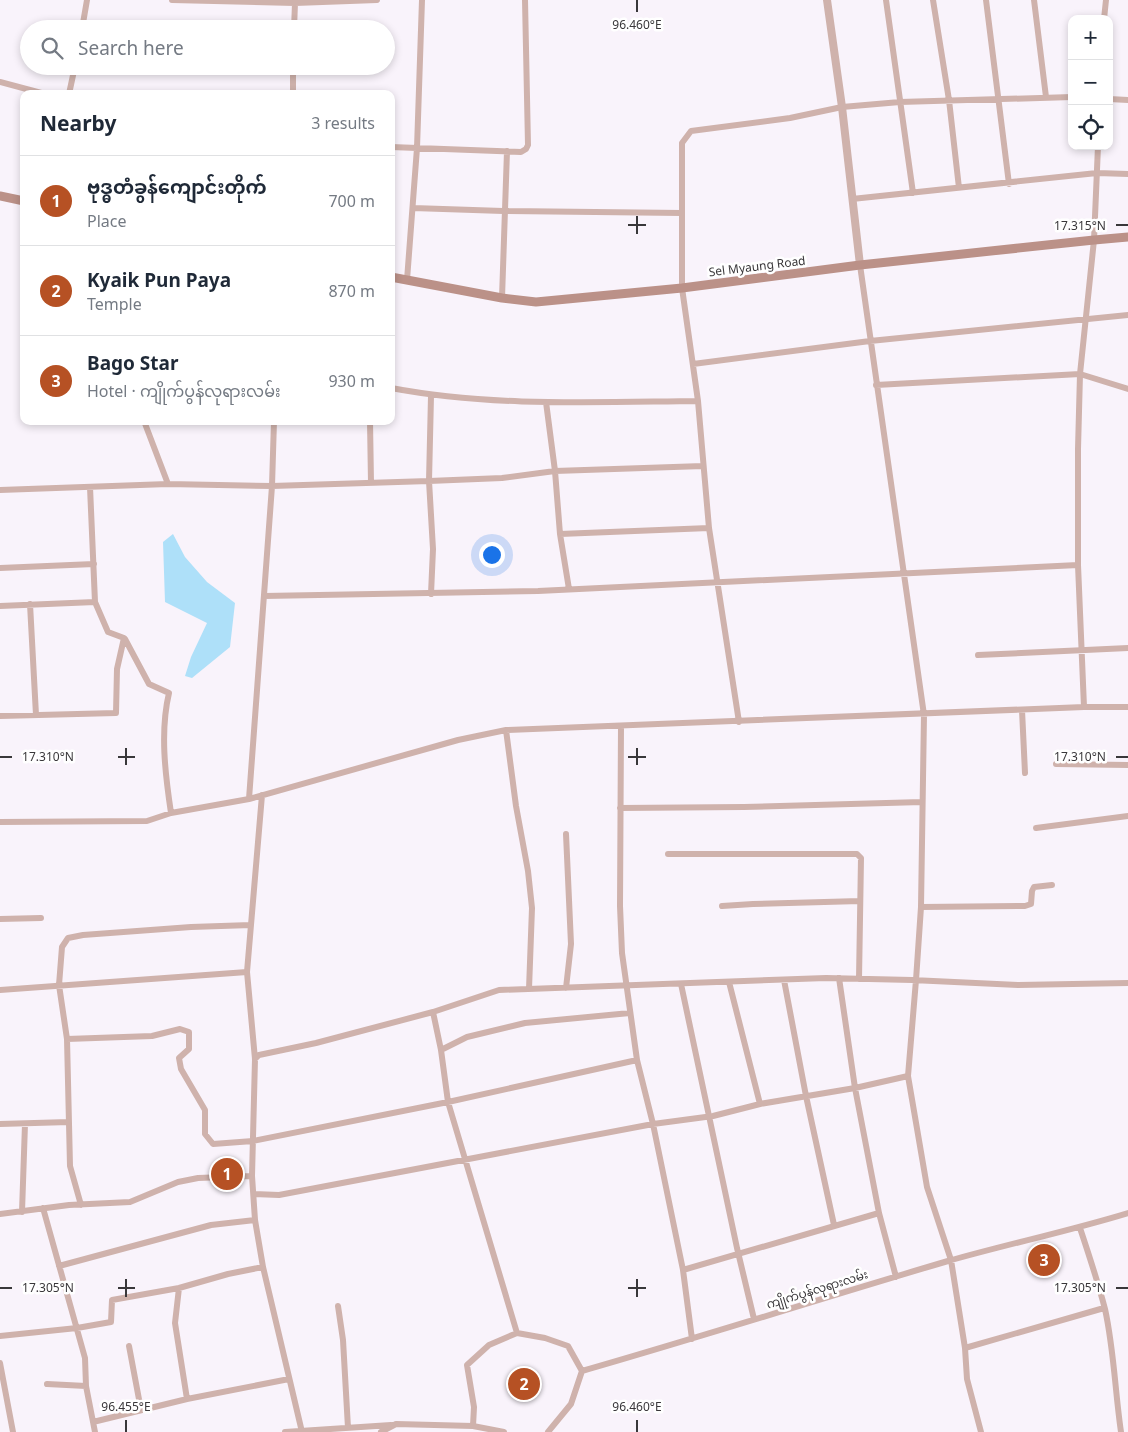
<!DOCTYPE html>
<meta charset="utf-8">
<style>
body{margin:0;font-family:"Noto Sans","Noto Sans Myanmar",sans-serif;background:#f6f6f7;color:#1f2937}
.controls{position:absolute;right:15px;top:15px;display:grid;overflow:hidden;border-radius:10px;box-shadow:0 2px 8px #0003}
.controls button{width:45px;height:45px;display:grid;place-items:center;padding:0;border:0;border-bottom:1px solid #e0e1e3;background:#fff;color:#1f2937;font:25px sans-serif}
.you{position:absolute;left:491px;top:554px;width:18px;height:18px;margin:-12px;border:4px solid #fff;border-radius:50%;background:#1a73e8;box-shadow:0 0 0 8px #1a73e833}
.badge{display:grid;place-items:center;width:32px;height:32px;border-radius:50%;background:#b65124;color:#fff;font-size:16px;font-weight:700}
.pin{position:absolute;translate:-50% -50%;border:2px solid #fff;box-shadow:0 1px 5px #0006}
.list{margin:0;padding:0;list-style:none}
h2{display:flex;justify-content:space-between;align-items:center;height:65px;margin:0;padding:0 20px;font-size:21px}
h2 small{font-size:16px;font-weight:400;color:#747a83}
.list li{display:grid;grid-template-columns:32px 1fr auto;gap:15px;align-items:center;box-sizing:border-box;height:90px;padding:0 20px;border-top:1px solid #e0e1e3}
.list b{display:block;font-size:19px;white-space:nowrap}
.list p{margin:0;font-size:16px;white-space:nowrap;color:#747a83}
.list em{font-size:16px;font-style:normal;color:#747a83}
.icon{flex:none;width:28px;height:28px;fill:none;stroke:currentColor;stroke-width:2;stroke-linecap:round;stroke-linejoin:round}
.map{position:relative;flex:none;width:1128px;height:1432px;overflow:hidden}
.search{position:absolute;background:#fff;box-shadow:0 2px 8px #0003;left:20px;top:20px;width:375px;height:55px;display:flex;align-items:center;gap:12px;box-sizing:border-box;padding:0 18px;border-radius:28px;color:#747a83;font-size:19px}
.panel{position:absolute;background:#fff;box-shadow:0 2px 8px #0003;left:20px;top:90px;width:375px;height:335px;border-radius:10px}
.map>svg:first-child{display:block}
.water{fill:#aee0f9}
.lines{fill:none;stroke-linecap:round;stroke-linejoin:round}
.minor{stroke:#cfb2ac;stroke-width:6}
.tertiary{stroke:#cfb2ac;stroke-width:8}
.secondary{stroke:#bb9188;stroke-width:9}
.ticks{fill:none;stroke:#39373a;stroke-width:2}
.labels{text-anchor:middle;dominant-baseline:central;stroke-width:5;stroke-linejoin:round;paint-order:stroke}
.street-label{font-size:12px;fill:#39373a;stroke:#fff}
.ticks-label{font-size:12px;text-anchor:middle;fill:#39373a;stroke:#fff;stroke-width:5;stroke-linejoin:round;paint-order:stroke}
</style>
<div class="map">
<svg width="1128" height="1432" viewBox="0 0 1128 1432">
<rect width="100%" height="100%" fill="#f9f3fb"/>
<!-- water -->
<path class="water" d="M173,534L185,557L207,582L235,603L230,647L192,678L185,676L191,657L207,623L165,602L163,542Z"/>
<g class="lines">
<!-- minor -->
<path class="minor" d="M172,0L295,3L377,0
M886,0L913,193
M933,0L949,100L959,188
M986,0L1009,184
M1034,0L1046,97
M1104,19L1106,0
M82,29L87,0
M294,29L295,3
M0,82L45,94
M69,94L75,66
M293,94V66
M1109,99L1128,100
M391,147L521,152L526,149L528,145L525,0
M852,199L1097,173L1128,174
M413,208L503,211L682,213V288L698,401L709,528L739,722
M682,213V143L691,131L790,118L842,107L900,102L1072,97
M860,265L924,715L921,907L916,980L908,1076L927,1187L951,1260L965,1348L967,1379L981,1432
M407,280L417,148L422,0
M502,298L507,151
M693,364L870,341L1128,315
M876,385L1080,374L1128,389
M391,388C492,407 595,402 698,401
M431,396L429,481L433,549L431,594
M546,402L555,471L560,534L569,589
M144,421L168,484
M370,421L371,483
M0,490L168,484L272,486L429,481L502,478L555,471L703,466
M560,534L709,528
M0,568L94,564
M264,596L538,591L1078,565
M30,604L36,715
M0,606L95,602
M125,639L149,684L169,693C160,731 165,773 171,813
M978,655L1128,648
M1084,707L1078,565V449L1080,374L1094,240L1098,146
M1022,710L1025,773
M0,716L116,713L117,669L124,638L108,632L95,602L90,487
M621,726L620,906L622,953L637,1060L653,1124L683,1270L692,1339
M506,730L516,806L528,871L532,908L529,989
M1056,764L1128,765
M262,795L247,972L255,1059L252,1176L255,1220L263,1267L302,1432
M249,799L272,486L274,421
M620,808L744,807L922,802
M0,822L147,821L171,813L249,799L458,740L506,730L1084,707H1128
M1036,828L1128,816
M566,834L571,944L566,988
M668,854H857L861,858L859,979
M722,906L753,904L860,901
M921,907L1025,906L1031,904L1032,891L1034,887L1052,885
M0,919L41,918
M839,978L855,1088L879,1213L896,1277
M784,980L806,1096L834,1225
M729,982L760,1104
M681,984L737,1248L754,1319
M0,990L247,972
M433,1012L441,1050L448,1102L517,1333L545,1338L568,1346L582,1371
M67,1039L152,1036L180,1029L189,1032V1049L179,1058L181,1069L205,1110V1134L213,1144L253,1141L448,1102L637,1060
M441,1050L467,1037L525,1023L630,1013
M255,1059L259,1055L316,1043L433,1012L499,990L826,978L912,980L1018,985L1128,983
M0,1124L69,1122
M254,1194L279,1195L653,1124L713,1116L760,1104L855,1088L908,1076
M81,1205L70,1166L67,1039L59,985L62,947L68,938L83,935L191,927L251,925
M43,1208L85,1358L86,1386L95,1432
M22,1212L25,1124
M0,1214L69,1205L130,1202L178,1182L198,1178L252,1176
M1080,1228C1089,1255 1098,1282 1105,1309C1114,1350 1115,1391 1121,1432
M59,1266L211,1225L255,1220
M683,1270L879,1213
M179,1288L175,1323L187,1399
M338,1306L343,1340L348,1428
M0,1336L77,1328L111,1322L112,1300L179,1288L228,1274L263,1267
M129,1346L141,1410
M965,1348L1104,1308
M0,1363L13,1432
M47,1384L86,1386
M93,1422L187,1399L289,1379
M473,1426L474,1407L467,1365L489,1345L517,1333
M285,1432L391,1425
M381,1432L396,1424L473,1426L504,1432
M548,1432L571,1404L582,1371C704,1336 826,1297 948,1261C1008,1244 1069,1231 1128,1213"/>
<!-- tertiary -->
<path class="tertiary" d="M827,0L842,107L860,265"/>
<!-- secondary -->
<path class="secondary" d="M0,196L24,201
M391,277L502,298L536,302L682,288L860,265L1094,240L1128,237"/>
</g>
<!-- ticks -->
<path class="ticks" d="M637,0V12M637,216V234M628,225H646M1116,225H1128M126,748V765M637,748V765M0,757H12M118,757H135M628,757H646M1116,757H1128M126,1279V1297M637,1279V1297M0,1288H12M118,1288H135M628,1288H646M1116,1288H1128M126,1420V1432M637,1420V1432"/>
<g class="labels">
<!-- street labels -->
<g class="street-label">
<text transform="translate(757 266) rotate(-7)">Sel Myaung Road</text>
<text transform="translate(817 1289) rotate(-17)">ကျိုက်ပွန်လုရားလမ်း</text>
</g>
</g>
<g class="ticks-label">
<text x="637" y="29">96.460°E</text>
<text x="1080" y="230">17.315°N</text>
<text x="48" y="761">17.310°N</text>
<text x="1080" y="761">17.310°N</text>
<text x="48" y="1292">17.305°N</text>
<text x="1080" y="1292">17.305°N</text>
<text x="126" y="1411">96.455°E</text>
<text x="637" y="1411">96.460°E</text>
</g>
</svg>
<div class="controls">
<button>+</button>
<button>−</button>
<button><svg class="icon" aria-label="locate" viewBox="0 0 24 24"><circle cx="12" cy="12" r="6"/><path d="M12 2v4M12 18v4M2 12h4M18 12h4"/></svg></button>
</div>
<div class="you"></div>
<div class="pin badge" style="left:227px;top:1174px">1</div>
<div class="pin badge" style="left:524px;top:1384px">2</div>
<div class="pin badge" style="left:1044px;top:1260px">3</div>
<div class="search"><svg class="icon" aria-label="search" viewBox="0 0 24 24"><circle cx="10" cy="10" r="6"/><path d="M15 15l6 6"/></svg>Search here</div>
<section class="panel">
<h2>Nearby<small>3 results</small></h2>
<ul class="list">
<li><span class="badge">1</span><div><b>ဗုဒ္ဓတံခွန်ကျောင်းတိုက်</b><p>Place</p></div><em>700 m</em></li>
<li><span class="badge">2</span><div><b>Kyaik Pun Paya</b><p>Temple</p></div><em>870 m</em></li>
<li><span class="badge">3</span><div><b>Bago Star</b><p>Hotel · ကျိုက်ပွန်လုရားလမ်း</p></div><em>930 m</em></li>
</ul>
</section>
</div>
